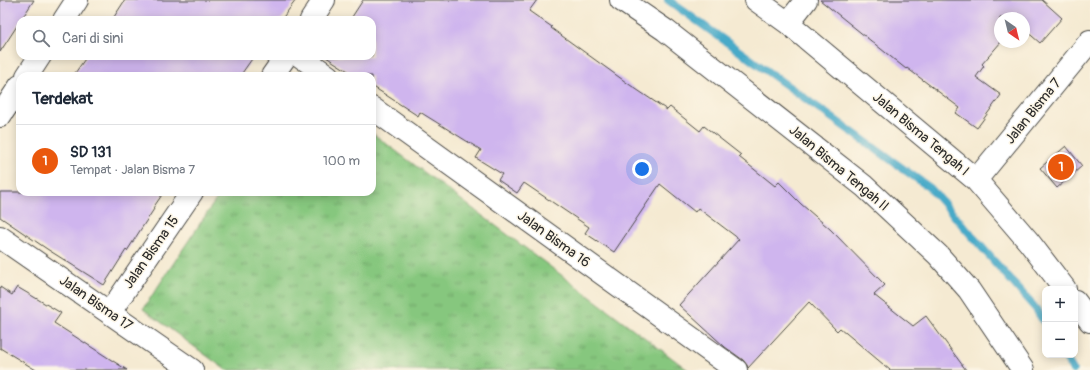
<!DOCTYPE html>
<html lang="id">
<meta charset="utf-8">
<style>
body{margin:0;font-family:Pangolin,sans-serif;background:#f2f2f3;color:#1f2937}
.controls{position:absolute;right:12px;bottom:12px;display:grid;overflow:hidden;border-radius:8px;box-shadow:0 2px 10px #0003}
.controls button{width:36px;height:36px;display:grid;place-items:center;padding:0;border:0;border-bottom:1px solid #e0e1e3;background:#fff;color:#1f2937;font:20px sans-serif}
.compass{position:absolute;left:994px;top:12px;width:36px;height:36px;border-radius:50%;background:#fff;box-shadow:0 2px 10px #0003;rotate:145deg}
.you{position:absolute;left:642px;top:169px;width:14px;height:14px;margin:-10px;border:3px solid #fff;border-radius:50%;background:#1a73e8;box-shadow:0 0 0 6px #1a73e833}
.badge{display:grid;place-items:center;width:26px;height:26px;border-radius:50%;background:#ea580c;color:#fff;font-size:13px;font-weight:700}
.pin{position:absolute;translate:-50% -50%;border:2px solid #fff;box-shadow:0 1px 4px #0006}
.list{margin:0;padding:0;list-style:none}
h2{display:flex;justify-content:space-between;align-items:center;height:52px;margin:0;padding:0 16px;font-size:17px}
h2 small{font-size:13px;font-weight:400;color:#747a83}
.list li{display:grid;grid-template-columns:26px 1fr auto;gap:12px;align-items:center;box-sizing:border-box;height:72px;padding:0 16px;border-top:1px solid #e0e1e3}
.list b{display:block;font-size:15px;white-space:nowrap}
.list p{margin:0;font-size:13px;white-space:nowrap;color:#747a83}
.list em{font-size:13px;font-style:normal;color:#747a83}
.icon{flex:none;width:22px;height:22px;fill:none;stroke:currentColor;stroke-width:2;stroke-linecap:round;stroke-linejoin:round}
.map{position:relative;flex:none;width:1090px;height:370px;overflow:hidden}
.search{position:absolute;background:#fff;box-shadow:0 2px 10px #0003;left:16px;top:16px;width:360px;height:44px;display:flex;align-items:center;gap:10px;box-sizing:border-box;padding:0 14px;border-radius:12px;color:#747a83;font-size:15px}
.panel{position:absolute;background:#fff;box-shadow:0 2px 10px #0003;left:16px;top:72px;width:360px;height:124px;border-radius:12px}
.map>svg:first-child{display:block}
.park{fill:url(#park-tufts);stroke:#587954}
.lines{fill:none;stroke-linecap:round;stroke-linejoin:round}
.stream{stroke:#49aac8;stroke-width:8}
.building{fill:#cfb5ee}
.street-casing{stroke:#494844;stroke-width:24}
.street{stroke:#fff;stroke-width:22}
.labels{text-anchor:middle;dominant-baseline:central;stroke-width:3;stroke-linejoin:round;paint-order:stroke}
.street-label{font-size:14px;fill:#2b2b2b;stroke:#fcf5e5}
</style>
<div class="map">
<svg width="1090" height="370" viewBox="0 0 1090 370">
<defs>
<pattern id="park-tufts" width="24" height="20" patternUnits="userSpaceOnUse"><rect width="24" height="20" fill="#86c77e"/><path d="M3 7l-1-3M5 7V3M7 7l1-3M15 17l-1-3M17 17v-4M19 17l1-3" fill="none" stroke="#6ea267"/></pattern>
</defs>
<rect width="100%" height="100%" fill="#fcf5e5"/>
<filter id="ink" filterUnits="userSpaceOnUse"><feTurbulence type="fractalNoise" baseFrequency=".025" numOctaves="2"/><feDisplacementMap in="SourceGraphic" scale="8" xChannelSelector="R" yChannelSelector="G"/><feConvolveMatrix kernelMatrix="1 2 1 2 8 2 1 2 1" color-interpolation-filters="sRGB"/></filter>
<filter id="wash" filterUnits="userSpaceOnUse"><feTurbulence type="fractalNoise" baseFrequency=".012" numOctaves="4" result="noise"/><feDisplacementMap in="SourceGraphic" scale="16" xChannelSelector="R" yChannelSelector="G"/><feGaussianBlur stdDeviation="0.9" result="paint"/><feColorMatrix in="noise" values="0 0 0 0 0 0 0 0 0 0 0 0 0 0 0 0 0 1.4 0 .05"/><feComposite in="paint" operator="in"/></filter>
<g filter="url(#wash)">
<rect width="100%" height="100%" fill="#f5ead2"/>
<!-- park -->
<path class="park" d="M372,133L688,370H226L143,309L221,192H372Z"/>
<g class="lines">
<!-- stream -->
<path class="stream" d="M668,0L930,188L1036,309L1045,324
M1064,355L1073,370"/>
</g>
<g id="blocks">
<!-- building -->
<path class="building" d="M0,0H34L0,52Z
M125,0H296L281,20H112Z
M363,0H537L529,11L552,27L551,28L630,85L667,110L670,107L700,131L704,126L741,155L739,157L775,186L779,182L801,204L830,229L885,285L874,295L913,326L926,316L966,370H890L840,328L837,331L809,302L748,368L747,365L743,360L725,347L679,305L739,239L698,208L695,212L660,184L614,252L585,233L589,227L524,183L517,193L498,180L502,174L476,158L481,150L420,112L418,116L372,86V76H356L326,57L372,56V20H350Z
M820,0H1042L1062,18L1040,43L1024,29V18H1000V42H1001L982,64L984,66L976,77L1001,95L977,128L956,113L960,108L907,68L906,69Z
M87,56H254L240,76H73Z
M1066,146L1082,166L1057,188L1040,168Z
M0,192H164L153,208L154,209L141,229L127,251L126,250L104,285L47,249L0,217Z
M0,287L12,295L17,287L61,313L54,323L127,370H36L0,348Z"/>
</g>
</g>
<g filter="url(#ink)">
<use href="#blocks" fill-opacity="0" stroke="#494844" stroke-width="1"/>
<g class="lines">
<!-- street casing -->
<g class="street-casing">
<path id="street" d="M621,0L665,30L864,186L938,255L969,290L1023,370
M756,0L788,23L976,180L1029,242L1065,289
M64,20L77,0
M311,20L324,0
M788,23L806,0
M300,56L328,76
M27,76L40,56
M272,76L286,56
M372,108L736,370
M0,116L20,86
M976,180L1090,41
M0,237L192,370
M1075,301L1090,321
M110,312L192,192"/>
</g>
<!-- street -->
<use href="#street" class="street"/>
</g>
</g>
<g class="labels">
<!-- street labels -->
<g class="street-label">
<text transform="translate(1033 111) rotate(-51)">Jalan Bisma 7</text>
<text transform="translate(921 134) rotate(40)">Jalan Bisma Tengah I</text>
<text transform="translate(839 168) rotate(40)">Jalan Bisma Tengah II</text>
<text transform="translate(554 239) rotate(36)">Jalan Bisma 16</text>
<text transform="translate(151 252) rotate(-55)">Jalan Bisma 15</text>
<text transform="translate(96 303) rotate(35)">Jalan Bisma 17</text>
</g>
</g>
</svg>
<div class="controls">
<button>+</button>
<button>−</button>
</div>
<svg class="compass" viewBox="-18 -18 36 36"><path d="M0-13l5 13h-10z" fill="#e53935"/><path d="M0 13l5-13h-10z" fill="#747a83"/></svg>
<div class="you"></div>
<div class="pin badge" style="left:1061px;top:167px">1</div>
<div class="search"><svg class="icon" aria-label="search" viewBox="0 0 24 24"><circle cx="10" cy="10" r="6"/><path d="M15 15l6 6"/></svg>Cari di sini</div>
<section class="panel">
<h2>Terdekat<small></small></h2>
<ul class="list">
<li><span class="badge">1</span><div><b>SD 131</b><p>Tempat · Jalan Bisma 7</p></div><em>100 m</em></li>
</ul>
</section>
</div>
